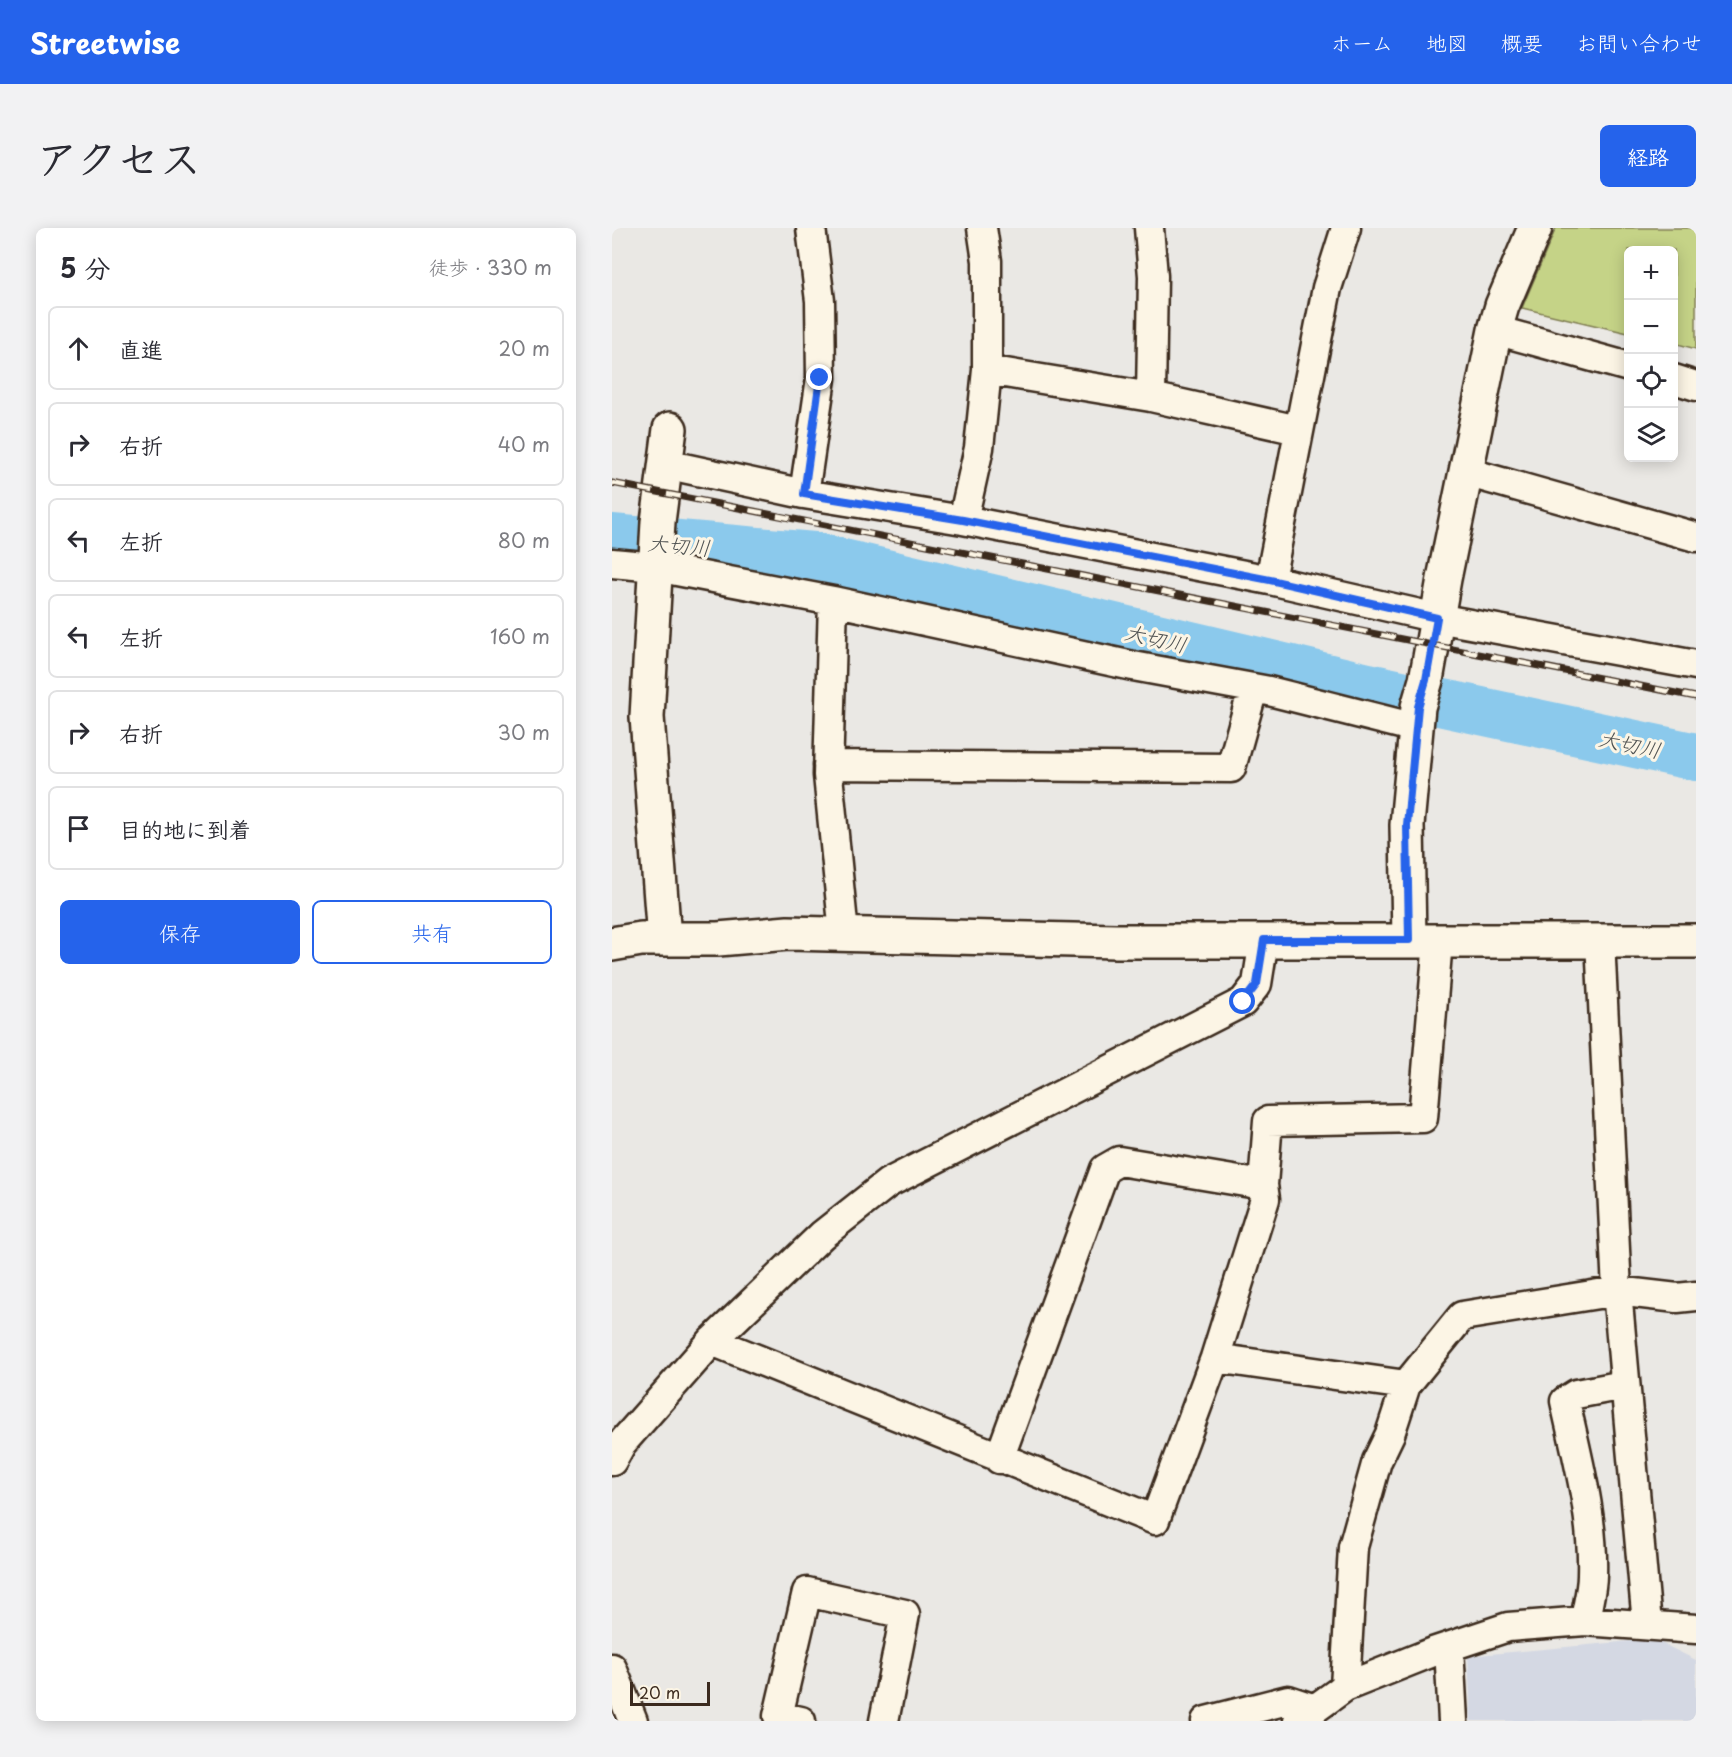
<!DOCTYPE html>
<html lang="ja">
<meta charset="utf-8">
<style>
body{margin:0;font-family:"Playpen Sans","Klee One",sans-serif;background:#f2f2f3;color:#2b2b33}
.controls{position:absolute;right:18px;top:18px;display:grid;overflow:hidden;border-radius:9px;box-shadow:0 3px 15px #0003}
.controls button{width:54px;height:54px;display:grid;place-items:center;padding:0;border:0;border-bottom:2px solid #e1e1e2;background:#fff;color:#2b2b33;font:30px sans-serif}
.scale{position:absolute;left:18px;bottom:15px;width:80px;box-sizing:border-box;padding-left:6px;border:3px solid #3b2a1e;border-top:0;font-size:16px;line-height:21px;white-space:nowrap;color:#3b2a1e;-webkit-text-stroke:4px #fcf5e5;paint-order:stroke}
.stop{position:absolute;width:18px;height:18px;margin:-14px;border:4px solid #2563eb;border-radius:50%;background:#fff}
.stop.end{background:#2563eb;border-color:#fff;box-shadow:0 2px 6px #0008}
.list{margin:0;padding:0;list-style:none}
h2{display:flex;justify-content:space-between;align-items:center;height:78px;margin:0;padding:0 24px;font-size:26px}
h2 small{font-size:20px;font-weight:400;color:#7c7c81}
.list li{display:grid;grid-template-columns:39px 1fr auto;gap:18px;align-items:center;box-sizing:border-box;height:84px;margin:0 12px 12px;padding:0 12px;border:2px solid #e1e1e2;border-radius:9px}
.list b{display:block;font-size:22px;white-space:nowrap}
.list em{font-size:20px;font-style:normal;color:#7c7c81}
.actions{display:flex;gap:12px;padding:18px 24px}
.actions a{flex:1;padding:14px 0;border:2px solid #2563eb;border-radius:9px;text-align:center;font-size:21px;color:#2563eb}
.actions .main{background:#2563eb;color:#fff}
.icon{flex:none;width:33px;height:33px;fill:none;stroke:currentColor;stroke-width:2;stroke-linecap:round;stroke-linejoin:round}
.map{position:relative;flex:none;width:1084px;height:1493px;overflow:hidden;border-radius:9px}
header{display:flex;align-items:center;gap:36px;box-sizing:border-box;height:84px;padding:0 30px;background:#2563eb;color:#fff}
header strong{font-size:28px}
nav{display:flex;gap:33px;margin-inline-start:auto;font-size:21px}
.intro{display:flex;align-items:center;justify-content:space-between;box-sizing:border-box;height:144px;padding:0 36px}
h1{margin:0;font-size:42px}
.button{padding:15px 27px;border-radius:9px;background:#2563eb;color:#fff;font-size:21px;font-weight:700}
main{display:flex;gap:36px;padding:0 36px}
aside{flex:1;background:#fff;border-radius:9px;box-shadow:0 3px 15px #0003}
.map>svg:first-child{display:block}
.built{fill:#d4d8e3}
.green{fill:#c5d387;stroke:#807e52;stroke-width:1.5}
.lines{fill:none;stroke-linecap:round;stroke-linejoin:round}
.river{stroke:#8bc9ec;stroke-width:48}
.minor-casing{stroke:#3b2a1e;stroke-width:33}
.tertiary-casing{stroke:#3b2a1e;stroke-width:38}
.minor{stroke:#fcf5e5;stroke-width:28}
.tertiary{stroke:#fcf5e5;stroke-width:33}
.rail-casing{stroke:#3b2a1e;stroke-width:7}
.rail{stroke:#fcf5e5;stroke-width:4.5;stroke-dasharray:14;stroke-linecap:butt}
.route{stroke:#2563eb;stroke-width:8}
.labels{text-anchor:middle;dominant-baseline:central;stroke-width:6;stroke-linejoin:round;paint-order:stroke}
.water-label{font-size:21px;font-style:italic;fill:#4f5252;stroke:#fcf5e5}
</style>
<header>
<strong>Streetwise</strong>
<nav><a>ホーム</a><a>地図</a><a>概要</a><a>お問い合わせ</a></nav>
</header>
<div class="intro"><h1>アクセス</h1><a class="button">経路</a></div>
<main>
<aside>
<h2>5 分<small>徒歩 · 330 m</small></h2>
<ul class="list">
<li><svg class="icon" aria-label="ahead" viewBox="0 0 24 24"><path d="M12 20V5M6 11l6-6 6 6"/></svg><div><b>直進</b></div><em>20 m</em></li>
<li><svg class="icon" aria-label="right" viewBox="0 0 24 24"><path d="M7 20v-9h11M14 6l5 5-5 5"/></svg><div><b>右折</b></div><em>40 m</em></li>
<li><svg class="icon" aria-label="left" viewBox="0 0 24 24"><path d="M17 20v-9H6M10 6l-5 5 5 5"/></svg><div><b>左折</b></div><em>80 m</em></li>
<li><svg class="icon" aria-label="left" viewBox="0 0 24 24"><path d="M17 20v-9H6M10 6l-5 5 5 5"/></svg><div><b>左折</b></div><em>160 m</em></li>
<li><svg class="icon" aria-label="right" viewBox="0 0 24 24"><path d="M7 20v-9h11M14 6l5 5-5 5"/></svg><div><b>右折</b></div><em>30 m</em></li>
<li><svg class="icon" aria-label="arrive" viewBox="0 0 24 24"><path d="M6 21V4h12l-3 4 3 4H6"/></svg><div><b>目的地に到着</b></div></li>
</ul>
<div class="actions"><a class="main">保存</a><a>共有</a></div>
</aside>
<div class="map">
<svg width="1084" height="1493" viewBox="0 0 1084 1493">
<rect width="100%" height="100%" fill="#eae8e4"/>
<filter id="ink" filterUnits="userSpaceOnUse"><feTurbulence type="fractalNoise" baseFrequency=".0167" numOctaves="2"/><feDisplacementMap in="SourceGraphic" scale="12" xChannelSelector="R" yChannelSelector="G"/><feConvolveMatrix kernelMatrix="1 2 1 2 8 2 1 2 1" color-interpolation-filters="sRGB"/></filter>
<g filter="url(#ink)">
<!-- built -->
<path class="built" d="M1041,1411L1084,1432V1493H859L856,1428Z"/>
<!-- green -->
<path class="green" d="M944,0H1084V121L1062,115V22H1017L1016,105L910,80Z"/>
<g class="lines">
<!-- river -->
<path class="river" d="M0,310L202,328L752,458L1084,529"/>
<!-- minor casing -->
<g class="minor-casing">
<path id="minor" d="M370,0L375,33V142
M537,0L541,48L539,169
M883,102L1017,139
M1062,151L1084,158
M53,236L192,266L351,292L658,352L825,390L1084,437
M854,244L1084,309
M192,266L209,150L208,73L199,0
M351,292L367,220L375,142L539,169L686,202
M0,335L44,339L221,373L521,438L657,463L804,500
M658,352L715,60L734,0
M221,373L216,547L232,706
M216,537L619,540L641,461
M988,712L1005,1063L1035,1396
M651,957L656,893L811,890L826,713
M100,1113L543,1292L603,1130
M794,1157L850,1088L1005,1063L1065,1070L1084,1068
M387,1231L493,941L507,933L651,957L653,971L603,1130L794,1157L778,1206L765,1233L741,1319L733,1459
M0,1233L10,1215L100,1113L210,1007L276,955L631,774L645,756L652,712
M973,1393C975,1378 980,1362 980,1347C982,1289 965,1229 953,1173L964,1166L1012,1157
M837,1419L841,1493
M0,1440L21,1493
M189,1493L166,1488L195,1364L293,1386L272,1493
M594,1493L676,1472L703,1481
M686,1493L733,1459L821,1424L896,1399L973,1393L1084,1401"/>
</g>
<!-- tertiary casing -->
<g class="tertiary-casing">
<path id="tertiary" d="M52,711L35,489L46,294L58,201
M797,712L795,597L806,479L814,452L832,351L883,102L890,78L923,0
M0,716L29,711H106L176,705L504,713H1084"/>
</g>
<!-- minor -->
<use href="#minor" class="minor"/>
<!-- tertiary -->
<use href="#tertiary" class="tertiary"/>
<!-- rail casing -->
<g class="rail-casing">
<path id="rail" d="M0,255L1084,469"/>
</g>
<!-- rail -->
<use href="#rail" class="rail"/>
</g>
</g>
<g class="lines" filter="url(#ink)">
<!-- route -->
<path class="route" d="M208,150L192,266L351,292L658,352L825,390L814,452L806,479L795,597L797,712H652L645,756L631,774"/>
</g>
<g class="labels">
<!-- water labels -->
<g class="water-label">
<text transform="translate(67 316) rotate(5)">大切川</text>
<text transform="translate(544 409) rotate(13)">大切川</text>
<text transform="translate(1018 515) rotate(12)">大切川</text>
</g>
</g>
</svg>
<div class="controls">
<button>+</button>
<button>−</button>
<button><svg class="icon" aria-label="locate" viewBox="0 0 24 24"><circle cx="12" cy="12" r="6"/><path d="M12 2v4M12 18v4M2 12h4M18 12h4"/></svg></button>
<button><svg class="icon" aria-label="layers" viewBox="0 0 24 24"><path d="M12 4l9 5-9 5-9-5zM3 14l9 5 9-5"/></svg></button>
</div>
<div class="scale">20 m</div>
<div class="stop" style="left:631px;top:774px"></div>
<div class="stop end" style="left:208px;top:150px"></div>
</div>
</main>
